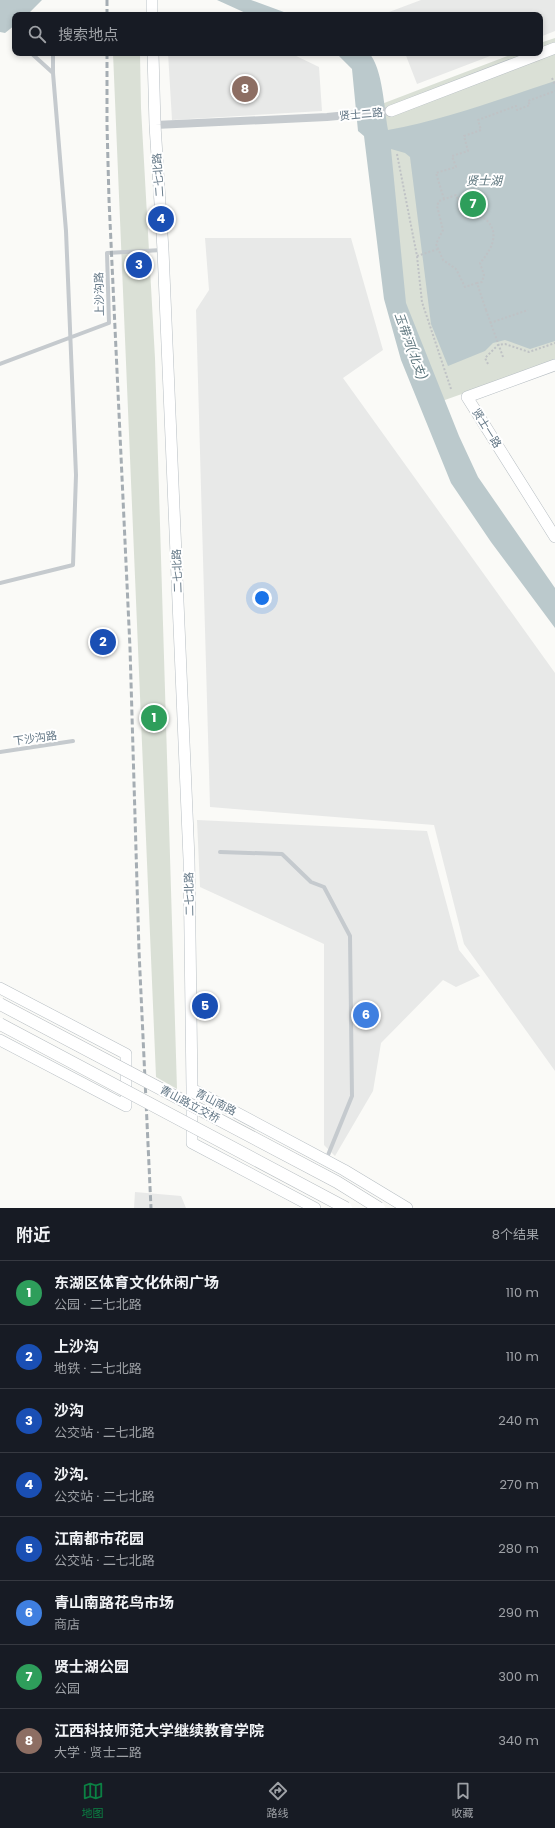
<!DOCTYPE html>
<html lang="zh">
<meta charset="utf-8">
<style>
body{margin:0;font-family:Poppins,"Noto Sans SC",sans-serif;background:#242831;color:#f1f3f6}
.you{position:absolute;left:262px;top:598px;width:14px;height:14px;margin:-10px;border:3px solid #fff;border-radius:50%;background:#1a73e8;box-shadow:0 0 0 6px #1a73e833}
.badge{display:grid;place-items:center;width:26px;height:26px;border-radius:50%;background:#0b8043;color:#fff;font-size:13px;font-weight:700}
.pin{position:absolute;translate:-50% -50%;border:2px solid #fff;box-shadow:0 1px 4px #0006}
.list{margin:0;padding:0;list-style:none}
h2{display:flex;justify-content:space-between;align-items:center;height:52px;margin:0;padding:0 16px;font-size:17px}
h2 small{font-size:13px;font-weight:400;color:#9ea1a6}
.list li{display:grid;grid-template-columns:26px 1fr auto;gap:12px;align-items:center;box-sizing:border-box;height:64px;padding:0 16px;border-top:1px solid #363941}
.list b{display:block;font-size:15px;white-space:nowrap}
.list p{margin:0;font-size:13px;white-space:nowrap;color:#9ea1a6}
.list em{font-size:13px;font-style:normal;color:#9ea1a6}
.icon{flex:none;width:22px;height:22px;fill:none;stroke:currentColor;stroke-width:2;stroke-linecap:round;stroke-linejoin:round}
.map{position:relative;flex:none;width:555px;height:1208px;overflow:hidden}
.search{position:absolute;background:#171b24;box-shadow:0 2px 6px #0003;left:12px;right:12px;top:12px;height:44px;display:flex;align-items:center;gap:10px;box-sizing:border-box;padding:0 14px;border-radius:8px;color:#9ea1a6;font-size:15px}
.sheet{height:564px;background:#171b24}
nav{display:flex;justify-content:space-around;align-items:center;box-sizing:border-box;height:56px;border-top:1px solid #363941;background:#171b24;font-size:11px;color:#9ea1a6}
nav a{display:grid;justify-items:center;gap:2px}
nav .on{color:#0b8043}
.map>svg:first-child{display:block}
.built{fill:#e8e9e8}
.green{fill:#dae0d6}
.water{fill:#bbc9cc}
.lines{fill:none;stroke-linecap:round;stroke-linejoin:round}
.secondary-casing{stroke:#b7bec3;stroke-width:12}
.path{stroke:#bfc2c5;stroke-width:2;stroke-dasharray:2 2;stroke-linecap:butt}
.lane{stroke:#c5cace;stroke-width:4}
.street{stroke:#c5cace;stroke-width:8}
.secondary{stroke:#fff;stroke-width:11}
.rail{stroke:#a5adb3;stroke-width:3;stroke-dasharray:6 3;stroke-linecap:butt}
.primary-bridge-casing{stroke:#b6bcc0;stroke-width:13;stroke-linecap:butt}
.path-bridge{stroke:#bfc2c5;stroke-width:2;stroke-dasharray:2 2;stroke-linecap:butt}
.primary-bridge{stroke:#fff;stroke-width:12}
.labels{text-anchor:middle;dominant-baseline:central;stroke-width:4;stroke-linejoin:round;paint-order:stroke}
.street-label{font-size:11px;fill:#627685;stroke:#fff}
.water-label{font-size:12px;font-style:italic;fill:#5e767e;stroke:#fff}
</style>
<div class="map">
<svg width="555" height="1208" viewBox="0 0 555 1208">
<rect width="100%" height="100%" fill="#fafaf7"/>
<!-- built -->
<path class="built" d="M421,0H555V31L540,37V15H390L389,12Z
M168,53H290L319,67L322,111L172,120Z
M405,53H498L417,84Z
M205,238H351L383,350L343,378L555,673V1071L464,944L434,825L210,807L196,310L209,290Z
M197,820L427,831L459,950L480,976L456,987L443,980L381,1043L373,1091L335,1156L324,1145V944L200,887Z
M135,1192L181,1196L186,1208H134Z"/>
<!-- green -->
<path class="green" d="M555,38V361L442,401L404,303L379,105L515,53H540V43Z
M113,53H140L141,108L155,358L177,1089L156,1077Z"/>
<!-- water -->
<path class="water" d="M0,0H42L27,15H15V25L5,33L0,32Z
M217,0H251L292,15H250Z
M333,53H369C383,69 384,109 388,130C445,120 500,99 555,81V341L530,349L505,340L493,343L485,351L448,366L431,324L410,157L405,153L391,149L406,303L459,436L478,477L555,588V628L491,542L451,483L401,360L384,299L364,136L358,131L352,69L339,56Z"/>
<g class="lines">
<!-- secondary casing -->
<g class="secondary-casing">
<path id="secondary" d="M152,0V15
M153,53L155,125L163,250L189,859L192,1089
M391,111L555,48
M555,365L467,397L555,537
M0,988L126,1054V1106L0,1040
M315,1208L192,1143V1089L344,1170L407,1208"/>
</g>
<!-- path -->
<path class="path" d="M552,78L555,85
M397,154L417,256L422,302L451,389
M444,199L436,173L456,167L452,156L468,151L464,136L481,130L478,120L516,106L517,110L530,105L528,101L555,91
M417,256L438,249
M477,283L465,287L456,269L443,260L436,244L443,230L437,206L439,201L456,195C458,199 459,205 463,209C466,212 473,212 477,214C502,226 495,246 480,263L484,275L482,282L477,283L486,310
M490,323L528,310
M488,364L485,358L498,345L505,344L529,352L555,343"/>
<!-- lane -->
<path class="lane" d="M31,53L53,73
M0,364L109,323L107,253L162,250
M0,583L73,565L76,475L66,231L53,73V53
M0,752L73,741
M220,852L282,854L311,882L324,887L350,936L352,1096L326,1160"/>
<!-- street -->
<path class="street" d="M155,125L327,117L391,111"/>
<!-- secondary -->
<use href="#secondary" class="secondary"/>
<!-- rail -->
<path class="rail" d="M107,15V0
M107,53V125L109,200L130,648L139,951L151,1208"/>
<!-- primary-bridge casing -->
<g class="primary-bridge-casing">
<path id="primary-bridge" d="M0,1004L337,1182L379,1208
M0,1024L346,1208"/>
</g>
<!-- path-bridge -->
<path class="path-bridge" d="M486,310L503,357"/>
<!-- primary-bridge -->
<use href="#primary-bridge" class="primary-bridge"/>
</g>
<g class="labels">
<!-- street labels -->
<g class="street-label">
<text transform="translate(361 114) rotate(-5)">贤士二路</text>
<text transform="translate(158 175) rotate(-94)">二七北路</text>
<text transform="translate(99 294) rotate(-91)">上沙沟路</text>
<text transform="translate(487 428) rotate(58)">贤士一路</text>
<text transform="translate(177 571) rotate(-92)">二七北路</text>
<text transform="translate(35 738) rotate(-8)">下沙沟路</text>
<text transform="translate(189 894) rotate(-91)">二七北路</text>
<text transform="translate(216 1102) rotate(27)">青山南路</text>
<text transform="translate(190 1104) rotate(28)">青山路立交桥</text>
</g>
<!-- water labels -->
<g class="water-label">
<text x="484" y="180">贤士湖</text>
<text transform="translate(411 346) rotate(70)">玉带河(北支)</text>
</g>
</g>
</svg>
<div class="you"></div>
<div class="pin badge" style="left:154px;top:718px;background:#2e9e5b">1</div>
<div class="pin badge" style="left:103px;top:642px;background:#1a4fb4">2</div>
<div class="pin badge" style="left:139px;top:265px;background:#1a4fb4">3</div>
<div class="pin badge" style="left:161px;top:219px;background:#1a4fb4">4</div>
<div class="pin badge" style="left:205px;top:1006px;background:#1a4fb4">5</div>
<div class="pin badge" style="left:366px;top:1015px;background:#3f7fe0">6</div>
<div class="pin badge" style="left:473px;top:204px;background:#2e9e5b">7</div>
<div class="pin badge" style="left:245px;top:89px;background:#8d6e63">8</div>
<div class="search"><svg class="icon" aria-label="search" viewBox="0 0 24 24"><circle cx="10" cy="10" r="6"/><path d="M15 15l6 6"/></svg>搜索地点</div>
</div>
<section class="sheet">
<h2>附近<small>8个结果</small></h2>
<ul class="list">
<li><span class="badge" style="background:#2e9e5b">1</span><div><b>东湖区体育文化休闲广场</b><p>公园 · 二七北路</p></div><em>110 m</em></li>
<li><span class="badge" style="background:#1a4fb4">2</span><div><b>上沙沟</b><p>地铁 · 二七北路</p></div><em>110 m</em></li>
<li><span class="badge" style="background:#1a4fb4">3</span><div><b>沙沟</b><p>公交站 · 二七北路</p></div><em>240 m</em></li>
<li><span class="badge" style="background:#1a4fb4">4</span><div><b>沙沟.</b><p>公交站 · 二七北路</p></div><em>270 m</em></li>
<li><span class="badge" style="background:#1a4fb4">5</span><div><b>江南都市花园</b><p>公交站 · 二七北路</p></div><em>280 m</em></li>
<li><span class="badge" style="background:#3f7fe0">6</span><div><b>青山南路花鸟市场</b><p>商店</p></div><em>290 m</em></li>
<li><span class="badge" style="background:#2e9e5b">7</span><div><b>贤士湖公园</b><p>公园</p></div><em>300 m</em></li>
<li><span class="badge" style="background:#8d6e63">8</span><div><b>江西科技师范大学继续教育学院</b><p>大学 · 贤士二路</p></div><em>340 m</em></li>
</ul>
</section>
<nav>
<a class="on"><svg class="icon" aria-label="map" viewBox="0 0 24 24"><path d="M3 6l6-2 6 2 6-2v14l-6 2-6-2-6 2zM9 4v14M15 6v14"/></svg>地图</a>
<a><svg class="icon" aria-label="directions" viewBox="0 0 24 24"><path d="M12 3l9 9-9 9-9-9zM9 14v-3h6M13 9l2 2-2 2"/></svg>路线</a>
<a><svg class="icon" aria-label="saved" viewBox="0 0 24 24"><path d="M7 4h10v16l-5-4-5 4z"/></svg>收藏</a>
</nav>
